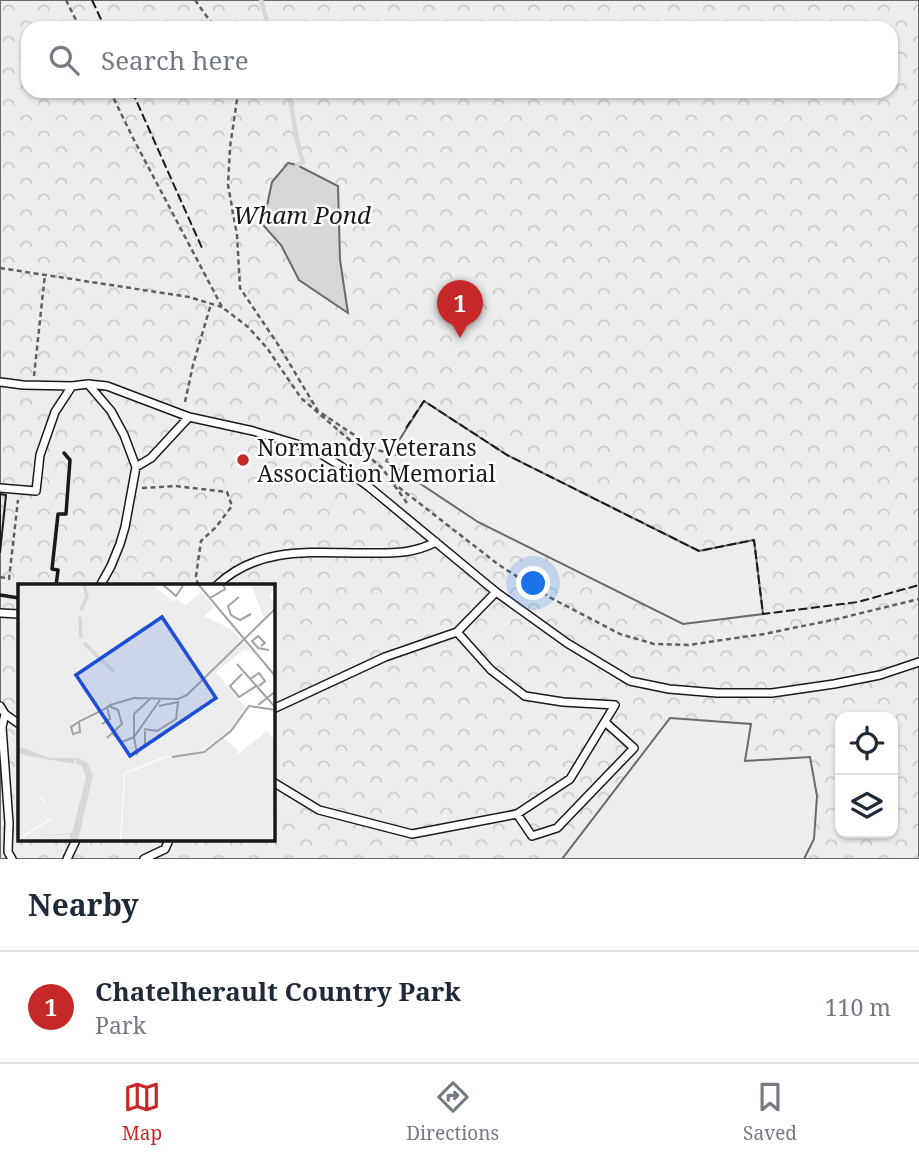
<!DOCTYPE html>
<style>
body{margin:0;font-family:"Noto Serif",serif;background:#f6f6f7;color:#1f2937}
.controls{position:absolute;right:21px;bottom:21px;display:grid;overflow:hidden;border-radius:14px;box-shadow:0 2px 5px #0004}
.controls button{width:63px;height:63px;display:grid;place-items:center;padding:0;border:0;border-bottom:2px solid #e0e1e3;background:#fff;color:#1f2937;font:35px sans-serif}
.you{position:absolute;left:534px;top:584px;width:24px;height:24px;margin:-18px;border:5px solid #fff;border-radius:50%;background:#1a73e8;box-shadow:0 0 0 10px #1a73e833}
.badge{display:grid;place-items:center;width:46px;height:46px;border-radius:50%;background:#c62828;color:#fff;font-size:23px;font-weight:700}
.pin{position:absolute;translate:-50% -58px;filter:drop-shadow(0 2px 4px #0008)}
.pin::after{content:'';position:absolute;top:37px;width:24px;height:21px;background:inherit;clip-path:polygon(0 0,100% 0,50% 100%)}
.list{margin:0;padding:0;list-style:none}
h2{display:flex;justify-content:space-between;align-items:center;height:91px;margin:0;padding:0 28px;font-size:30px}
h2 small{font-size:23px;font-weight:400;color:#747a83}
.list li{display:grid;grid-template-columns:46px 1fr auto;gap:21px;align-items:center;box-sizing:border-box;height:112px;padding:0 28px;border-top:2px solid #e0e1e3}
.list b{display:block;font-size:26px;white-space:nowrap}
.list p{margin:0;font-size:23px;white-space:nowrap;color:#747a83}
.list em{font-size:23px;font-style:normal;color:#747a83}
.icon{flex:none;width:38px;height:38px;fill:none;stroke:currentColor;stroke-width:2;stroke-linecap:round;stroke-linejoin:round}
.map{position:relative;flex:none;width:919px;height:859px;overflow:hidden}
.search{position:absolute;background:#fff;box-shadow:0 2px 5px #0004;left:21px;right:21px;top:21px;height:77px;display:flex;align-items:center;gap:18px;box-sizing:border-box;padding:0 24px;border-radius:21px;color:#747a83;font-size:26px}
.sheet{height:203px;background:#fff}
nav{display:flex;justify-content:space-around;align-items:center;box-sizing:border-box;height:98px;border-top:2px solid #e0e1e3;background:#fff;font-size:19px;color:#747a83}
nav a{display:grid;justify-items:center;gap:4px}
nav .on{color:#c62828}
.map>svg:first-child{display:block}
.park{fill:url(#park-crowns);stroke:#6a6a6a;stroke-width:2;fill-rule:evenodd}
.pitch{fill:#ededed;stroke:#6a6a6a;stroke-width:2}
.water{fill:#d7d7d7;stroke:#6a6a6a;stroke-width:2}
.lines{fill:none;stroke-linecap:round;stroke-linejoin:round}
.stream{stroke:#d7d7d7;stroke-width:4.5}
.building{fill:url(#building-back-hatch);stroke:#1a1a1a;stroke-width:2}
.lane-casing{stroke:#1a1a1a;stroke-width:10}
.path{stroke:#5f5f5f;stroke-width:2.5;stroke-dasharray:5 3.5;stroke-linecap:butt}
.lane{stroke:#fff;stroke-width:7}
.fence{stroke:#1a1a1a;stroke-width:2;stroke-dasharray:9 3.5;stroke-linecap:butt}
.wall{stroke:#1a1a1a;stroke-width:3.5}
.poi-dot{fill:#c62828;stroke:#fff;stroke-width:2.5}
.labels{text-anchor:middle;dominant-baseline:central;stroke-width:5;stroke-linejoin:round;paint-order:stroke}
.poi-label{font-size:23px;fill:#1a1a1a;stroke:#fff;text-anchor:start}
.water-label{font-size:24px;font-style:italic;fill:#1a1a1a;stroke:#fff}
.inset-river{fill:none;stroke:#d7d7d7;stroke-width:3.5}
.inset-road{fill:none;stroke:#a3a3a3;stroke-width:2}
.view{fill:#1d4ed8;fill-opacity:0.15;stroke:#1d4ed8;stroke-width:3.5}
.inset-edge{fill:none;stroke:#1a1a1a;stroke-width:3.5}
</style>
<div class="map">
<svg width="919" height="859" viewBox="0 0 919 859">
<defs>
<pattern id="park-crowns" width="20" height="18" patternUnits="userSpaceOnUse" patternTransform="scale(1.75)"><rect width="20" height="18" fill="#ededed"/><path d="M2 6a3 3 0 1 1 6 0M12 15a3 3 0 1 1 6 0" fill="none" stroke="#cbcbcb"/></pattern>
<pattern id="building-back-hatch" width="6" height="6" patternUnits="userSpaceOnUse" patternTransform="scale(1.75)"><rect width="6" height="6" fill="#e6e6e6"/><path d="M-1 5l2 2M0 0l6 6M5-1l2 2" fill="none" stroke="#c5c5c5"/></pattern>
</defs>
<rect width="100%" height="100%" fill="#fff"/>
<!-- park -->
<path class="park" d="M0,0H919V859H0ZM28,28H891V91H28ZM19,586H273V840H19ZM840,717H893V833H840Z"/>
<!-- pitch -->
<path class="pitch" d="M424,401L507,455L699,551L754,540L763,614L683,624L478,522L386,461Z
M670,718L751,724L745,761L810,757L817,796L814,839L804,859H562Z"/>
<!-- water -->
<path class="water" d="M288,163L297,165L338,186L340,260L348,313L299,280L281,245L263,225L272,182Z"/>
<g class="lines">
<!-- stream -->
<path class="stream" d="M261,0L269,28
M288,91C294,115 295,139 303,162L297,165"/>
</g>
<!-- building -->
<path class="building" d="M0,494L6,495L0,553Z"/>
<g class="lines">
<!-- lane casing -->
<g class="lane-casing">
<path id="lane" d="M0,382L23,385L72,386L88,384L107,386L189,417L253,431L313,449L339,465L369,487L496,592L567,643L630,681L669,689L717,693H772L834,684L880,675L919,662
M88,384L111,411L124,435L136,467L125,527L120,544L111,566L100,586
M136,467L151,458L189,417
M0,488L36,491L40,455L55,412L72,386
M216,586C259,545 313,553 368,553C394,553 412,554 436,542
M0,613L19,614
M0,706L5,714L19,724
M273,709L385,657L457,632L496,592
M5,714L2,727L9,823L8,852L12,859
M273,782L319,810L412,834L517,814L570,779L615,705L563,702L525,696L491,670L457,632
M517,814L532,836L557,828L634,748L605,722
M67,859L76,840
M144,859L165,849L169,840"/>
</g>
<!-- path -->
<path class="path" d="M66,0L80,28
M195,0L215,28
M110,91L133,138L222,307L248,327L267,348L301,398L382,468L407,503
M236,91L237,100L230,147L228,185L237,235L240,288L279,346L318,411L377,450L404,457
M0,268L189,297L222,307
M34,376L45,274
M185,402L193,365L211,304
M392,482L499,565L551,598L620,634L654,644L688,645L764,634L837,619L919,599
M142,488L175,486L227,492L232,506L216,527L201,541L196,576L198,586
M0,577L9,579L18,500"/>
<!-- lane -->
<use href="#lane" class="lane"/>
<!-- fence -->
<path class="fence" d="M92,0L105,28
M132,91L202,248
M406,428L424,401L507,455L699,551L754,540L763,614L858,602L919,585"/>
<!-- wall -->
<path class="wall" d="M56,586L58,570L52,569L58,514H66L70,460L64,453
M0,595L19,598"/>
</g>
<!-- markers -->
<circle class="poi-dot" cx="243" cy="460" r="7"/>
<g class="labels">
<!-- poi labels -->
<g class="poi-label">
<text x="257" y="447">Normandy Veterans<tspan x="257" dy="26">Association Memorial</tspan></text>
</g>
<!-- water labels -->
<g class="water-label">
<text x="302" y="214">Wham Pond</text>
</g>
</g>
<!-- overview -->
<g transform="translate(18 584)">
<rect width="257" height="257" fill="#fff"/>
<path d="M249,147L257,157L254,257L103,258L107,190L149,173L183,169L205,153L220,166L219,171ZM0,199L20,209L35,233L0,255Z" fill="#ededed"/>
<path d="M233,0H257L251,13L257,21L246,34Z" fill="#ededed"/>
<path d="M0,0H134L156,18L158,15L168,21L183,8L196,23L186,32L213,45L234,67L225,66L198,88L228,124L212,147L185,166L166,173L148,172L106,189L102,257H0L35,234L24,213L0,199Z" fill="#ededed"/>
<path d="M182,111L187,124L165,138L166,116Z" fill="#ededed"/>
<path d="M0,162L32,174H57L56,180L10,172L0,168ZM58,173L69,178L75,191L60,257H53L52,250L15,253L54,249L68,193L63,181L58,180Z" fill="#d7d7d7"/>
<path class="inset-river" d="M63,26L69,13L66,0M62,33L63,54M66,59L96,88"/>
<path class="inset-road" d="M144,0L158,12L166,0M180,0L258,93M221,13L210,22L213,31L222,36L233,30M192,14L207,5L205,0M243,62L247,59L240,52L234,57L240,64L251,66M219,80L258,124M224,90L212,102L221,113L240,101M232,95L241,89L247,97L241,102M133,114L116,130V153L142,116M240,121L258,107M61,138L62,148L55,150L53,143L62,137L85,126L92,121L116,114L160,115L169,111L258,24M84,140L92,135L89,123M126,145L139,147L158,135L160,118L141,122M95,150L104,158L116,153L119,170L127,160V147M89,154L104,140L100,126L91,122M154,173L186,168L213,147L231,122L258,126"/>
<path class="view" d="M144,33L198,114L112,172L58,91Z"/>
<rect width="257" height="257" class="inset-edge"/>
</g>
</svg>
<div class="controls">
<button><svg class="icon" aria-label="locate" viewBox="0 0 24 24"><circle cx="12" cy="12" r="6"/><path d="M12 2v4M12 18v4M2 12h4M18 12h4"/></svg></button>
<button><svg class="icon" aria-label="layers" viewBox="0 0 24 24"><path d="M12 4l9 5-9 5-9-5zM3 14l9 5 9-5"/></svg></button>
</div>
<div class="you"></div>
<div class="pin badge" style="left:460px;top:338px">1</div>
<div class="search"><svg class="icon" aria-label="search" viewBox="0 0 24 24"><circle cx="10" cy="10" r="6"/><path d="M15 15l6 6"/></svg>Search here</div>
</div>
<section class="sheet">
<h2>Nearby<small></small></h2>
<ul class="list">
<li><span class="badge">1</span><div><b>Chatelherault Country Park</b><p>Park</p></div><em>110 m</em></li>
</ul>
</section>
<nav>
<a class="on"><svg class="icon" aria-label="map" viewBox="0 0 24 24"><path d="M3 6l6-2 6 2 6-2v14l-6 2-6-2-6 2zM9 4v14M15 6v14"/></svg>Map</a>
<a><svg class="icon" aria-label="directions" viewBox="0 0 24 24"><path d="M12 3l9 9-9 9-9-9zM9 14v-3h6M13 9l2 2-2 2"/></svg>Directions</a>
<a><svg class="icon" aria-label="saved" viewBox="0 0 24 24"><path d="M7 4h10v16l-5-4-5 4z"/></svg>Saved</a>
</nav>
